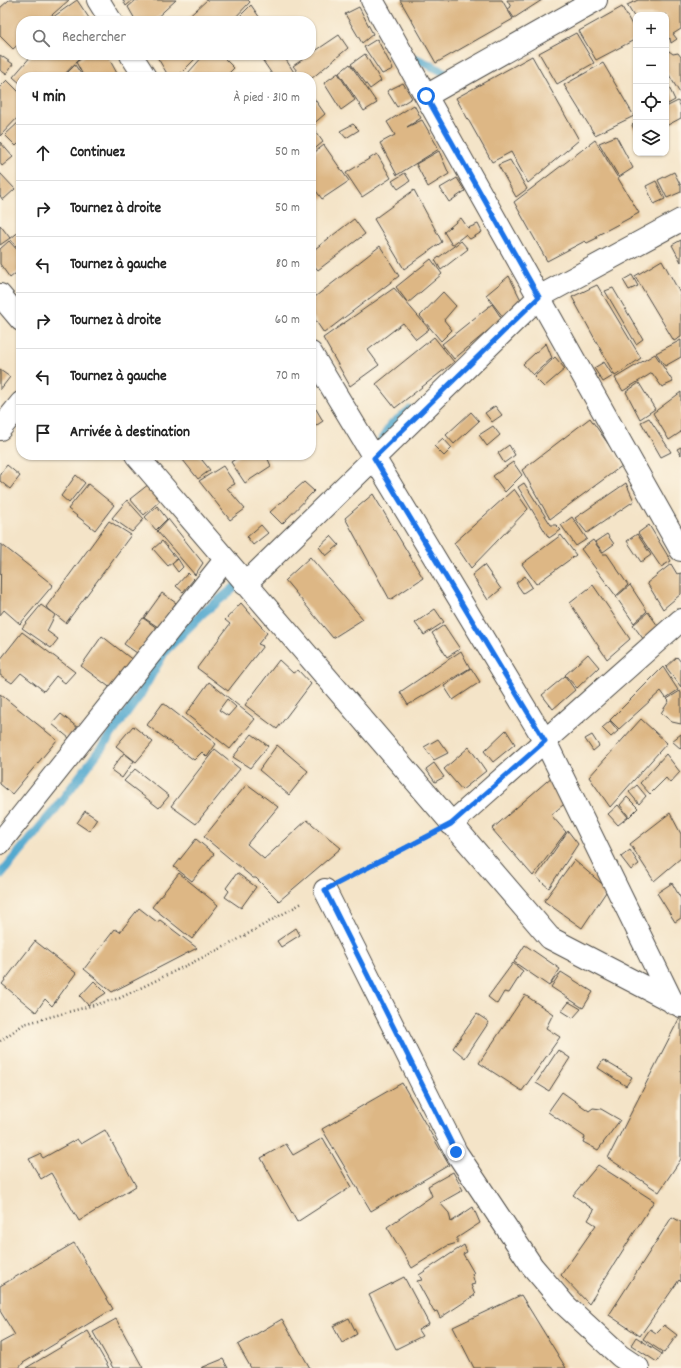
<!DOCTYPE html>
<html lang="fr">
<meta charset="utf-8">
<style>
body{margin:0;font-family:Dekko,sans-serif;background:#f6f6f6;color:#222}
.controls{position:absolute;right:12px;top:12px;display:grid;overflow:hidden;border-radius:8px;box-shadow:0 1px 3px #0004}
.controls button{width:36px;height:36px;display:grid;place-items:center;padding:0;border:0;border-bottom:1px solid #e0e0e0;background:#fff;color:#222;font:20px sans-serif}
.stop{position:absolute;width:12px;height:12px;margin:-9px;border:3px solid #1a73e8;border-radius:50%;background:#fff}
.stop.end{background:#1a73e8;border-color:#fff;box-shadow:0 1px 4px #0008}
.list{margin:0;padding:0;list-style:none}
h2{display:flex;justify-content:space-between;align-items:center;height:52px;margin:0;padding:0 16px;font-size:17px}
h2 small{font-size:13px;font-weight:400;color:#767676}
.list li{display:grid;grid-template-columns:26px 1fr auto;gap:12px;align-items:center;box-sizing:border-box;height:56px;padding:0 16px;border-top:1px solid #e0e0e0}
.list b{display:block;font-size:15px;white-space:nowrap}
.list em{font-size:13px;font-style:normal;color:#767676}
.icon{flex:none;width:22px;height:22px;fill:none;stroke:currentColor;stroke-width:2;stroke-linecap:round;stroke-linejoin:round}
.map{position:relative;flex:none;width:681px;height:1368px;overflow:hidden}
.search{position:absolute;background:#fff;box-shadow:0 1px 3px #0004;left:16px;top:16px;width:300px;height:44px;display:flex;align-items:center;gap:10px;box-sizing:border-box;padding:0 14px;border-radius:16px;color:#767676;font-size:15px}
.panel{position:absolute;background:#fff;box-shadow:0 1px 3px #0004;left:16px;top:72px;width:300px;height:388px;border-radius:16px}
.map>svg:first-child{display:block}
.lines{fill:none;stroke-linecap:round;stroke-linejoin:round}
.stream{stroke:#52a9cf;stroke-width:9}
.building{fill:#ddb785;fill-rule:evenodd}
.minor-casing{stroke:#494743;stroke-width:24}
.path{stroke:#494743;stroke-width:2.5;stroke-dasharray:1 3;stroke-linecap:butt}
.minor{stroke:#fff;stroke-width:22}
.route{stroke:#1a73e8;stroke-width:5}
</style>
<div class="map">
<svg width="681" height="1368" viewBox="0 0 681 1368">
<rect width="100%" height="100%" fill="#fcf5e5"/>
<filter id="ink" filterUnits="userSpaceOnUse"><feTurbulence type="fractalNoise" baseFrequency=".025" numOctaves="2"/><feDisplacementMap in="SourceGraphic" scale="8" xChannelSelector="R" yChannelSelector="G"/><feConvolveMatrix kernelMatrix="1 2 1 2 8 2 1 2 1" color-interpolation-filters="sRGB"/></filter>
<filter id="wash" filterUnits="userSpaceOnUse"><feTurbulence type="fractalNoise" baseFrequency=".012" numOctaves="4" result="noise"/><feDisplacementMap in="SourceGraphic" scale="16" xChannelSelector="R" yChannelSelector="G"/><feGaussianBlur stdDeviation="0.9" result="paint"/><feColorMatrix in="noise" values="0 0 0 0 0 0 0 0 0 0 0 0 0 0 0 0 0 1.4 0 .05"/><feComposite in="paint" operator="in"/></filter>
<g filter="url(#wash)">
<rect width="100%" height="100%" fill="#f4e4c8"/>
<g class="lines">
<!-- stream -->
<path class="stream" d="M417,59L448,74L456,76
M382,439L392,424L410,410
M0,875L53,812L105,743L140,695L165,651L203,613L244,580"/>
</g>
<g id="blocks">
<!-- building -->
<path class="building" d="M9,0H69L45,21H21V42L13,49L0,36V8Z
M77,0L91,21L49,20Z
M123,0H133L126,6Z
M136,0H176L153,21H136L128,7Z
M207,0H248L250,2L232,21H184Z
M400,0H502L513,19L436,63Z
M507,0H542L514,18L508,9L511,7Z
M638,0H681V29L673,34L677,39L671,43L670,38L666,41V15H636V20L627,5Z
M251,5L262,21H235Z
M359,7L373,34L362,43L345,14Z
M622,7L636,32V39L596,60L579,31Z
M576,33L594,63L557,84L539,53Z
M339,35L348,48L311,79V77H302L293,66Z
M377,39L393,69L382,74L364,47Z
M669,51L673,54L678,53L681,57V95L666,70V53Z
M365,54L381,81L370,89L351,64Z
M0,55L13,64L6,74L0,70Z
M32,55H79L81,57L62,77H21V84L13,77Z
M87,55H107L119,77H84L76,62Z
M156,55H199L177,77H169Z
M204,55H221L234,68L225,77H190L188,73Z
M259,55H283L297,77H274Z
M532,56L579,140L528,183L511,152L492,162L456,98Z
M603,63L634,116L595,135L564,85Z
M350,64L377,103L364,111L339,73Z
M75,65L83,77H63Z
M186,73L188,77H181Z
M338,73L355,100L341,110L324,83Z
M7,80L21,94V114L0,136V87Z
M666,81L675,100L666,105Z
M403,83L412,98L397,107L387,91Z
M311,94L325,114L311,126Z
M678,101L681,107V118L666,126V107Z
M414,105L421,118L407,127L422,120L439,149L397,175L380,143L395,135L387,122Z
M21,120V141L16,146L5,135Z
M636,123V134L632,125Z
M353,124L359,130L346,138L340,131Z
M313,128L323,142L311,152V130Z
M616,136L633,168L619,177L599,143Z
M595,140L639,213L596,236L597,238L587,243L585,241L547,261L514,202Z
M0,142L13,157L2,166L0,163Z
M324,145L349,181L322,199L311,184V155Z
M439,151L449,174L428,187L416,164Z
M377,154L391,178L362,197L346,173Z
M510,160L527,189L516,197L498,165Z
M674,172L681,186V192L667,198L658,180Z
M0,173L15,189L3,200L0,196Z
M405,173L410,181L398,189L392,181Z
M457,178L465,191L449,202L440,188Z
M656,181L665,199L654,204L646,186Z
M414,190L442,242L404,269L374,219Z
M461,218L468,228L478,224L482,232L470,239L465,235L452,245L444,232Z
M354,219L365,234L318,270L311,262V252Z
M0,225L10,238L0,245Z
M21,230V252L10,239Z
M681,240V262L672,245Z
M9,241L21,254V269L10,278L0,264V249Z
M461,241L468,249L441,270L435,260Z
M380,246L399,276L324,333L311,314V300Z
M431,259L442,274L408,303L396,287Z
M662,260L681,295V337L674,341L635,276Z
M632,275L638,286L629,290L623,280Z
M509,276L522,302L503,317L486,295Z
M597,285L641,358L615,376L572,297Z
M394,288L429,329L416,339L403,323L368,350L379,365L350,386L323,338Z
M613,288L643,339L636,344L605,291Z
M443,292L456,306L444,320L452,330L441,341L420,316Z
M492,304L502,319L454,359L442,344Z
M434,337L454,362L395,408L376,384Z
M681,340V357L665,366L656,353Z
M546,343L552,358L533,375L523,364Z
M655,354L673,382L662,387L652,373L623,391L615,378Z
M555,357L565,369L544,387L534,377Z
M604,362L613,376L603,382L594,368Z
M0,370L10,377L0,390Z
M639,383L655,409L640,419L626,392Z
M681,392V432L669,440L653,413Z
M495,406L502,415L492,422L485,413Z
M316,409L323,421L314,427L311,421V412Z
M471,412L479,421L454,444L446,435Z
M590,418L623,465L550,519L522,470Z
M649,418L671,452L661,457L641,422Z
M493,426L500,435L487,446L479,435Z
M443,438L452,448L444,456L434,446Z
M509,445L515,455L504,463L498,453Z
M681,447V455L677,449Z
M179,455H198L210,470L198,479Z
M241,455H270L267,457L271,466L245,483L231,462Z
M513,462L522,475L505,492L493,476Z
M7,465L20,476L10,489L0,481V474Z
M223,466L235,484L227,488L245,509L230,520L199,481Z
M76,475L85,483L69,503L61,496Z
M304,482L314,491L282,524L270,512Z
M524,483L551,525H556L561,530L549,538L518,487Z
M626,483L634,501L587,533L575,518Z
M88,484L114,505L95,530L68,509Z
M149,484L162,499L144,515L130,499Z
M514,489L528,509L471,568L454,543Z
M373,494L423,578L390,600L345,518Z
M127,500L144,519L132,532L112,518Z
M157,506L167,519L156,530L145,517Z
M572,517L587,539L576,546L561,525Z
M168,519L203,563L195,575L157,531Z
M109,521L131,535L66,623L46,607Z
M261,525L268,533L253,545L247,537Z
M649,525L671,561L661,567L638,533Z
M607,534L614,544L603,552L595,542Z
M637,534L651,555L641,562L627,541Z
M561,535L576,555L536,584L522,564Z
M331,536L339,545L326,556L319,547Z
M593,540L603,554H607L628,585L616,596L581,549Z
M162,541L177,559L168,566L153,549Z
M1,544L53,585L20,624L4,610L0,615Z
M310,557L363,619L333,638L285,580Z
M178,559L183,567L178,572L172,564Z
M671,564L677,574L681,573V594L663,609L647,583Z
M484,565L501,589L488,600L472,575Z
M188,573L194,579L183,592L176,586Z
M525,576L532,587L523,593L516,583Z
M593,585L630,639L607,659L570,603Z
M630,585L647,611L634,623L616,597Z
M162,593L176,603L158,627L144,618Z
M241,603L267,633L258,644L263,646L228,691L197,668L230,624L225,620Z
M41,605L55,615L47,631L58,639L51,648L22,628Z
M435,609L444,622L424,635L415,623Z
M648,612L658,626L644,640L633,625Z
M143,618L157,628L137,653L124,644Z
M444,625L460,649L447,657L432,633Z
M22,632L75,672L65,683L56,676L44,691L21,673L12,683L0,675V660Z
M102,636L134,661L112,689L81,666Z
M461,651L470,668L408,705L400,692Z
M588,654L599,667L577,688L565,675Z
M677,657L681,662V687L666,667Z
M279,660L293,673L298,670L311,684L277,729L245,705Z
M663,667L678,690L666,698L661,691L619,729L610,720Z
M471,668L480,682L453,700L444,686Z
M565,676L575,690L553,709L542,695Z
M209,682L255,719L230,749L186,714ZM227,699L236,707L228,716L219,710Z
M680,691L681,693V724L672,722L661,713L669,701L667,699Z
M0,694L57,740L12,794L0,784Z
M163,703L216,744L207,757L202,752L194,760L147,725Z
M61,714L78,728L69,738L52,724Z
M641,719L667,743L610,807L589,777Z
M610,721L618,731L611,737L602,728Z
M133,726L153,742L136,762L116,746Z
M506,730L515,744L493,762L484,751Z
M252,734L268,746L250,768L233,757Z
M681,734V749L672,741Z
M592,735L599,746L593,751L585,739Z
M438,739L448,753L434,760L424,747Z
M277,745L308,771L289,795L259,770Z
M469,747L486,771L462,790L444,769Z
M215,749L240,769L196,824L171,806Z
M124,753L134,761L122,778L111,770Z
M666,754L680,772L670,783L666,778L650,794L640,783Z
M434,763L444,777L435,782L426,769Z
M135,769L169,796L159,808L124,781Z
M554,775L569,800L551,815L566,832L533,876L492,829Z
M247,784L278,807L247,844L264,859L307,820L341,848L279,901L256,878H253L204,837Z
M637,785L646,796L639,804L629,792Z
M627,797L638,808L629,817L620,805Z
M618,805L628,817L618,825L608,814Z
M85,811L97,819L89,831L77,823Z
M670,813L681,834V858L654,881L630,844Z
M568,831L578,844L549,888L536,877Z
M196,839L214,854L192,881L174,867Z
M630,850L639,864L631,870L621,857Z
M574,860L608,889L582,928L544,901Z
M179,873L218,905L192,939L152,907Z
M237,873L256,887L241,908L225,897L229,891L226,888Z
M672,883L681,899V918L675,922L657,893Z
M139,908L157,922L160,920L197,948L112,992L84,969L115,929L120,932Z
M296,928L300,935L281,947L277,941Z
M35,941L76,973L52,1006L45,999L36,1012L2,984Z
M525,945L560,969L549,986L514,962Z
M513,963L523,971L509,993L504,992L497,1004L488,997Z
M561,972L593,992L583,1008L551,987Z
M94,981L106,993L88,1005L80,996Z
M525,995L553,1014L546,1028L560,1037L522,1091L479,1063Z
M569,1002L581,1009L573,1018L562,1011Z
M477,1014L489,1022L465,1058L453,1048Z
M681,1015V1159L659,1192L608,1158Z
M558,1050L570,1058L549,1091L536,1083Z
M603,1060L632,1077L626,1086L598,1068Z
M402,1083L449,1165L371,1211L322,1129Z
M562,1092L589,1111L593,1108L601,1109L620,1120L598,1150L583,1142L585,1137L548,1112Z
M105,1130L136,1186L79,1221L51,1173L41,1179L29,1159L40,1154L43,1158L77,1139L81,1144Z
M323,1138L351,1187L297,1222L261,1158L286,1144L293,1155Z
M598,1165L654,1201L589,1304L561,1275L596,1225L588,1220L594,1210L573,1195Z
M453,1172L463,1190L440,1203L449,1213L451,1222L473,1207L480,1223L457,1238V1243L447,1246L412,1268L387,1227L432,1196L428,1186Z
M672,1217L681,1222V1282L679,1280L640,1336L609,1315Z
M74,1243L113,1309L23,1363L19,1368H0V1343L15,1335L0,1311V1286Z
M464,1245L467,1252L463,1254L474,1273L472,1274L475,1284L471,1285L475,1295L440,1318L437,1311L434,1312L417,1281L422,1280L419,1275Z
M404,1277L429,1324L418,1330L422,1336L396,1349L369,1295Z
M521,1295L566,1368H474L453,1327Z
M349,1318L357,1334L342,1343L333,1326Z
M116,1319L143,1368H113L93,1332Z
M282,1319L310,1368H251L238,1345Z
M664,1325L677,1335L664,1353L643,1339L650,1329L656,1333Z
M88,1331L109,1368H26Z
M636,1337L662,1354L657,1362L631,1345Z
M223,1359L228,1368H201Z"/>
</g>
</g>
<g filter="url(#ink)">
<use href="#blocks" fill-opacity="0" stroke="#494743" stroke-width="1"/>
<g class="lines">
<!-- minor casing -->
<g class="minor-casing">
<path id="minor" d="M98,0L111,21
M372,0L681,550
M131,55L145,77
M426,96L596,0
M0,295L21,320
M311,353L545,741L673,1003
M0,429L21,403
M136,455L550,938L681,1006
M245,584L539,297L681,220
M451,824L681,620
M0,843L225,560
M325,890L456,1152L532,1266L565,1305L620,1356L638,1368"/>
</g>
<!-- path -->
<path class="path" d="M347,878L428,836
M0,1041L24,1024L120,998L230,944L302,903"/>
<!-- minor -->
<use href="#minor" class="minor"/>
</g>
</g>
<g class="lines" filter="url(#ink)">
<!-- route -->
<path class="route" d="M426,96L539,297L374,458L545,741L451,824L325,890L456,1152"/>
</g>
</svg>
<div class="controls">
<button>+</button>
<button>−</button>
<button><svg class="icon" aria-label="locate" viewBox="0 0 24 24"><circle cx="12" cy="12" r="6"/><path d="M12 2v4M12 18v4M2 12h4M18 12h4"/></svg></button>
<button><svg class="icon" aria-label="layers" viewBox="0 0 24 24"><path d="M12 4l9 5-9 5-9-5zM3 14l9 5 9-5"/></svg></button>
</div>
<div class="stop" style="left:426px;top:96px"></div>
<div class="stop end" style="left:456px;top:1152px"></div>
<div class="search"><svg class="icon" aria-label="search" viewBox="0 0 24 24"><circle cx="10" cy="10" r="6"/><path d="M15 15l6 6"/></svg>Rechercher</div>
<section class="panel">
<h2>4 min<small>À pied · 310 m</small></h2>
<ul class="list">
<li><svg class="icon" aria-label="ahead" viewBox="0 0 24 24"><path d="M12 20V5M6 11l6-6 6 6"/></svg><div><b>Continuez</b></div><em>50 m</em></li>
<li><svg class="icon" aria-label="right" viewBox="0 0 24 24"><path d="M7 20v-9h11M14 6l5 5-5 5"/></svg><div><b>Tournez à droite</b></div><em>50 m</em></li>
<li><svg class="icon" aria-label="left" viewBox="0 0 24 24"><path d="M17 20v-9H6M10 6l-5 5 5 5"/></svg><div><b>Tournez à gauche</b></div><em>80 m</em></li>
<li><svg class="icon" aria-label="right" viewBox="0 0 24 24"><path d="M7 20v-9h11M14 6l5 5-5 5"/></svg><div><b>Tournez à droite</b></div><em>60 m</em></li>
<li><svg class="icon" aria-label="left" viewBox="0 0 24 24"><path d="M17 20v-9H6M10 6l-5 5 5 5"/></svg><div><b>Tournez à gauche</b></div><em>70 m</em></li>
<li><svg class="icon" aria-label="arrive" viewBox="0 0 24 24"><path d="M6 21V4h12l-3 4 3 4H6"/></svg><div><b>Arrivée à destination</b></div></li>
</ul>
</section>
</div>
